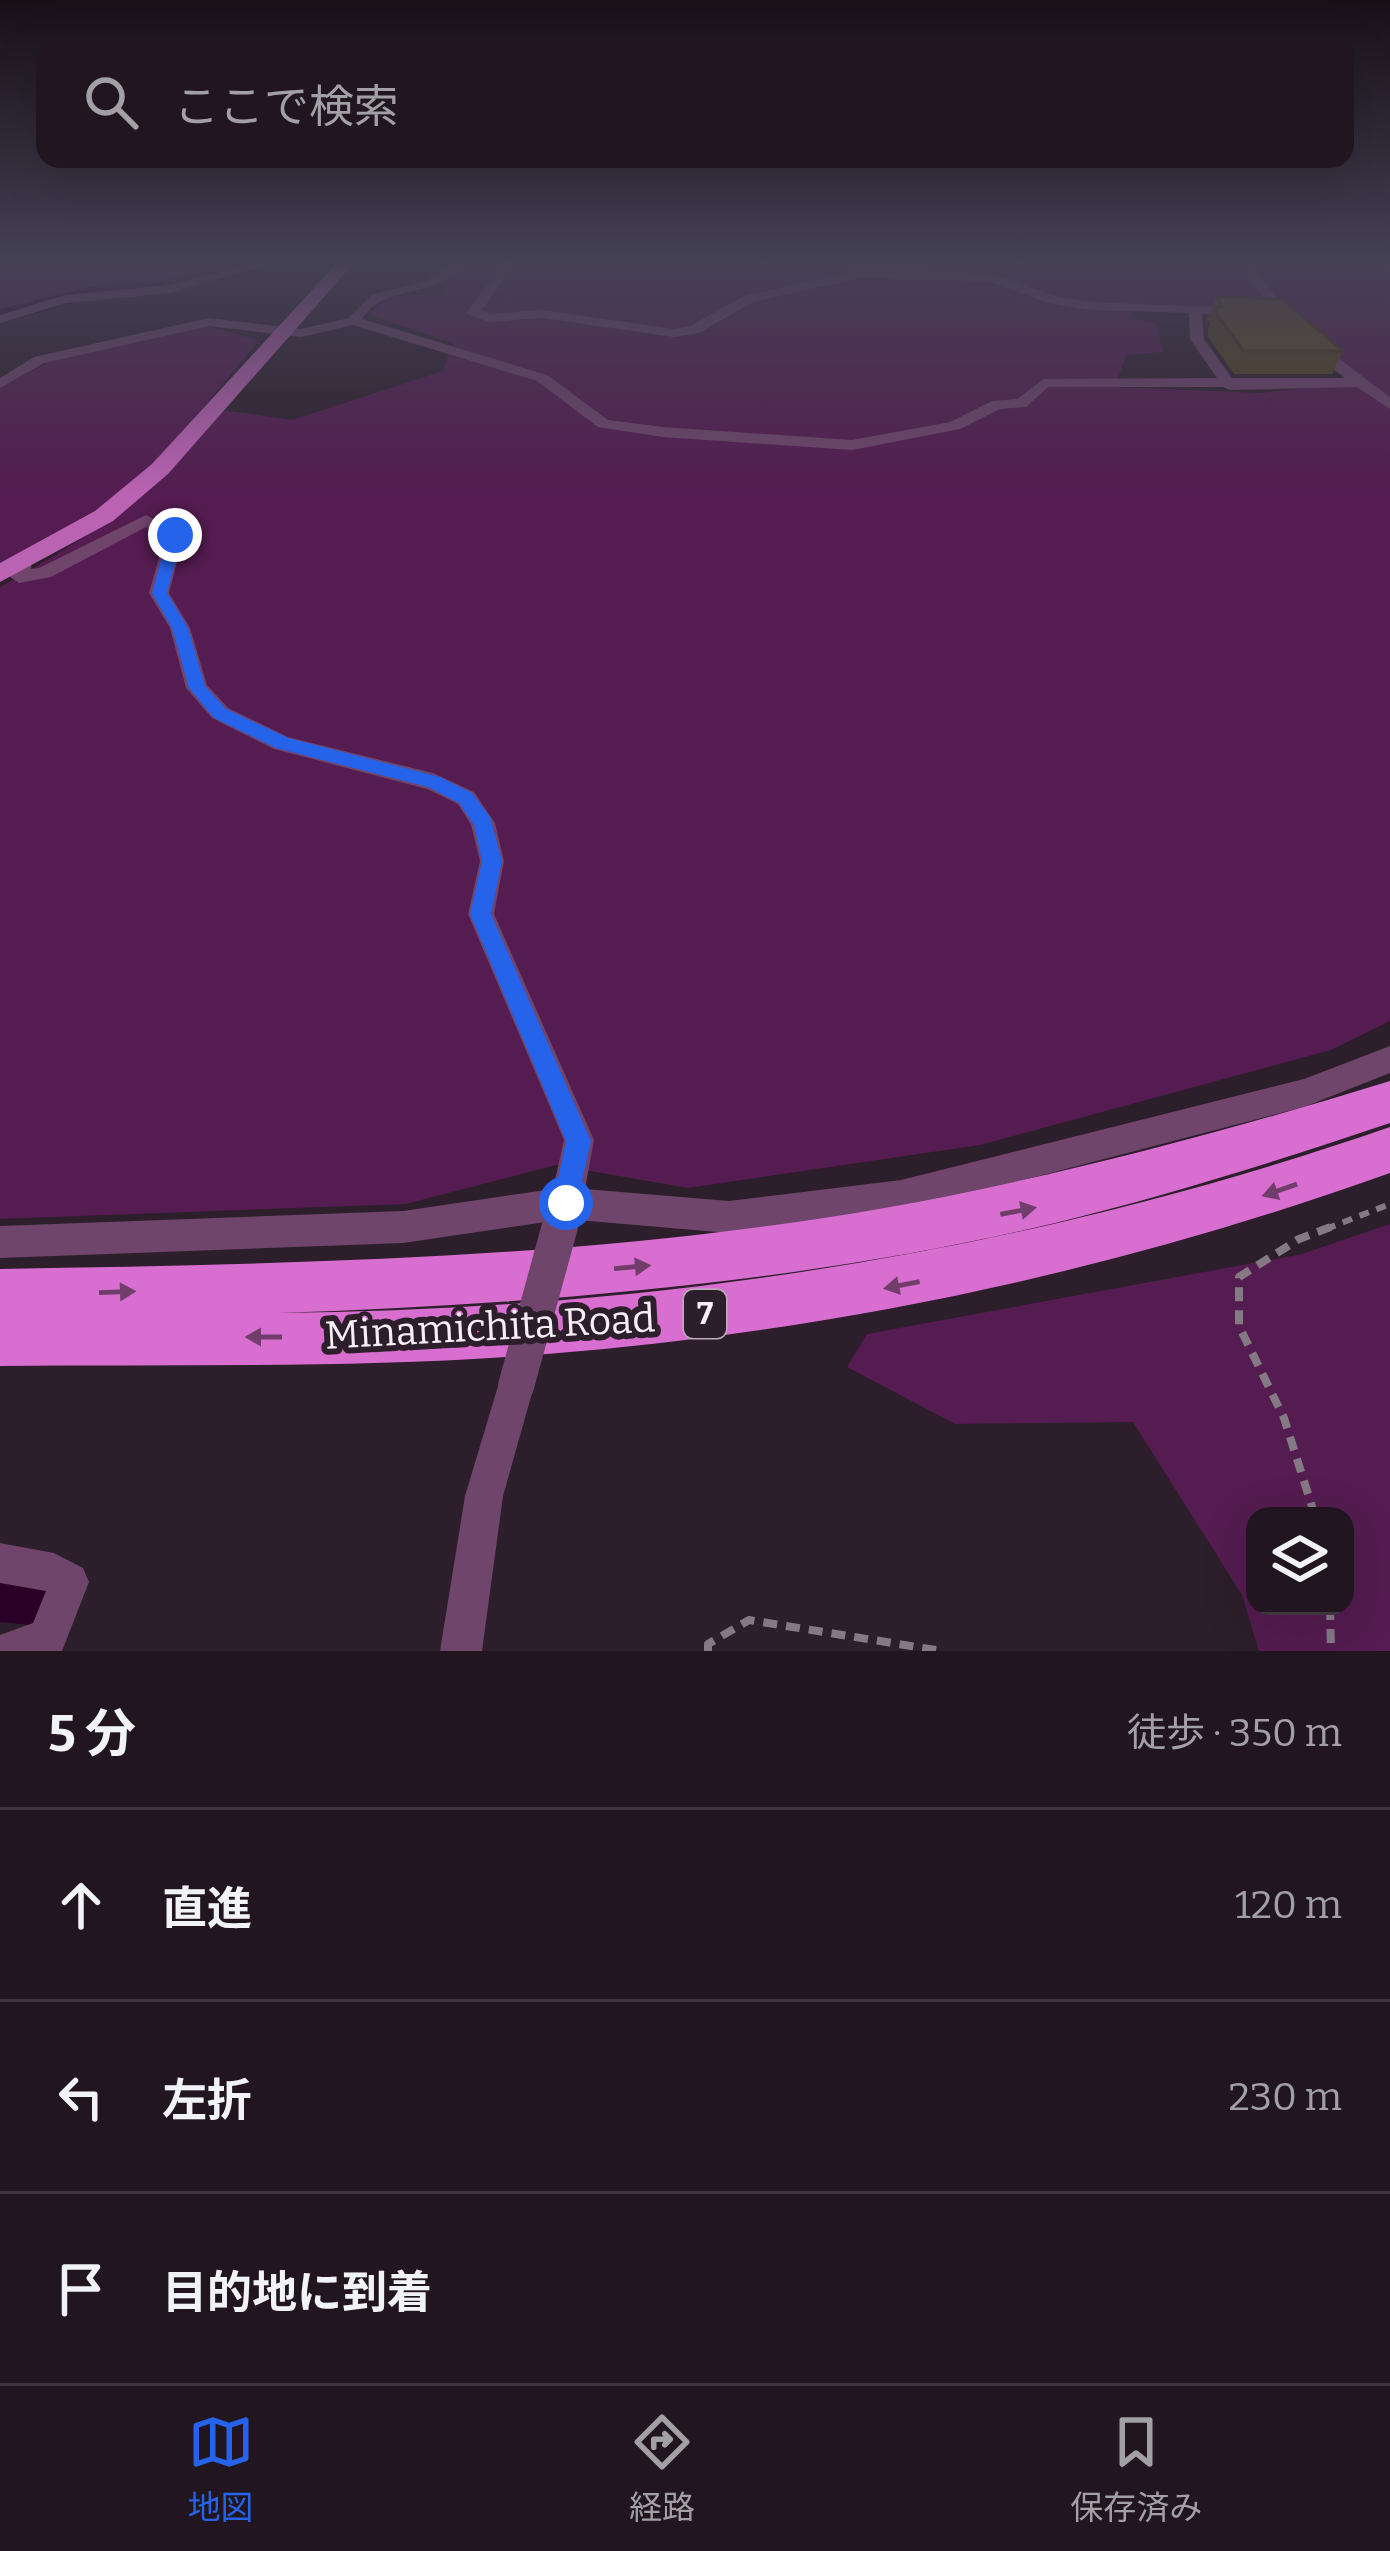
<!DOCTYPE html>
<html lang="ja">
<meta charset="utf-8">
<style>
body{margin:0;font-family:Bitter,"Noto Sans JP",serif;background:#2d232d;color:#f1f3f6}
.controls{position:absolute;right:36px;bottom:36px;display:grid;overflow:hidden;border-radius:24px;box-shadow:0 12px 48px #0002}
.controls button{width:108px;height:108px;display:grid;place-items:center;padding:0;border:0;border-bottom:3px solid #3e353e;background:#211620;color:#f1f3f6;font:60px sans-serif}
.stop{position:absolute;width:36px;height:36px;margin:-27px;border:9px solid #2563eb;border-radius:50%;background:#fff}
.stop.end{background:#2563eb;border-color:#fff;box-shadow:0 3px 12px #0008}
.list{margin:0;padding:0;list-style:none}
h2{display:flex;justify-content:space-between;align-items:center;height:156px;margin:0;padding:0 48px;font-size:51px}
h2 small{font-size:39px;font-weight:400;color:#a29fa5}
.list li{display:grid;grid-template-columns:78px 1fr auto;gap:36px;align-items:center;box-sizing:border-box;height:192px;padding:0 48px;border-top:3px solid #3e353e}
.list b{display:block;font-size:45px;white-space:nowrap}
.list em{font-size:39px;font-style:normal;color:#a29fa5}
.icon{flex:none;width:66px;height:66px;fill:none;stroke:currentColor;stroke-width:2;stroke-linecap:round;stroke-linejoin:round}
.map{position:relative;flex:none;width:1390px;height:1651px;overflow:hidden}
.search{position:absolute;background:#211620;box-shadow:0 12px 48px #0002;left:36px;right:36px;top:36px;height:132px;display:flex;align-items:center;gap:30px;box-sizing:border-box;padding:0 42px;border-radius:24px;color:#a29fa5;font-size:45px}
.sheet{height:732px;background:#211620}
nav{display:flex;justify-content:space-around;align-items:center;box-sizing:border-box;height:168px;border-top:3px solid #3e353e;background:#211620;font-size:33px;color:#a29fa5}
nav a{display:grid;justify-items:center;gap:6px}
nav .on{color:#2563eb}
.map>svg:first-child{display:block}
.green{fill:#541c50;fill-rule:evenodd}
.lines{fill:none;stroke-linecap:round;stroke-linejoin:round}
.canal{fill:#290027;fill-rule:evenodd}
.river{fill:#290027;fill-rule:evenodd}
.path-far1{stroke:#857983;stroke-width:6;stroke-dasharray:10 8;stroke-linecap:butt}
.path{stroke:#857983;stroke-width:8;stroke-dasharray:14 9;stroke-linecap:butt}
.minor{fill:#6f456b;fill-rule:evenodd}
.major{fill:#ba63b3;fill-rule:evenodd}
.highway{fill:#d86ecf;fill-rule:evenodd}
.minor-bridge-far1{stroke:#6f456b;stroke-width:28}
.minor-bridge{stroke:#6f456b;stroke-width:36}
.wall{fill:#51441a}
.building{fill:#5e4f1e;stroke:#423715;stroke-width:3}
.oneway{fill:#713e6c}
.route{fill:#2563eb}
.labels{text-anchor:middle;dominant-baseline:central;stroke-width:12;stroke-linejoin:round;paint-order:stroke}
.shield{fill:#2c1e2a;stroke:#bbb0b9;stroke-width:3}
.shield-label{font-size:30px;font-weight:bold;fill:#f8eef6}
.near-street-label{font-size:39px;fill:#f8eef6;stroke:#2c1e2a}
</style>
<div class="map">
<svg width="1390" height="1651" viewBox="0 0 1390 1651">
<rect width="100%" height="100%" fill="#2c1e2a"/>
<!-- green -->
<path class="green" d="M0,264H239C159,287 79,288 0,313Z
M453,264H1390V1021L1331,1050L980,1145L688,1188L556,1165L406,1204L0,1219V587C96,533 153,496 223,410L292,420L443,371L453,343L370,315L386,297L441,293ZM1132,306L1282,310L1321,350L1367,382L1261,393L1115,387L1126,355L1163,352L1156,323L1132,317Z
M202,325L259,340L154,467L94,515L0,564V387L57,358Z
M1390,1224V1651H1259L1242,1595L1133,1422L955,1424L847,1367L867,1334L1302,1254ZM1345,1516V1606H1255V1516Z"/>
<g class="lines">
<!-- canal -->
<path class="canal" d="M0,1582L52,1587L66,1593L72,1607L66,1621L52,1627L0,1622Z"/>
<!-- river -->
<path class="river" d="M159,282L166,284V292L93,298L0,323V309L92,286Z"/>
<!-- path-far1 -->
<path class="path-far1" d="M1326,1229L1390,1204"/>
<!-- path -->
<path class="path" d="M1315,1516L1284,1418L1239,1326V1277L1299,1239L1333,1226
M1330,1606L1331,1651
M708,1651V1644L749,1620L942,1651"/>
<!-- minor -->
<path class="minor" d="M249,264H270L170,293L66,303L0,323V315L65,295L170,285Z
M451,264H464C431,302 386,282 362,319L547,375L608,420L663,427L852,440L950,422L992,401L1017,399L1044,379L1217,378L1190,339L1189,313L1090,310L1048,303L988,281L859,278L753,302L699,333L674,337L542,318L490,322L469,315L467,312L494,276V264H506V276L482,310L491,314L542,310L674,329L690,326L744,296L859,270L990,273L1056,296L1090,302L1244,308L1246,311L1239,315L1202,314L1204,339L1232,378H1345C1299,343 1271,312 1240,264H1252C1294,325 1331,354 1390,397V409L1357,387L1230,390L1223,387H1048L1026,407L1000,409L960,429L852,450L663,437L598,427L537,381L353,325L301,337L209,326L44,363L0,388V378L34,357L209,318L301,329L349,318L371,295L427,281Z
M146,515L184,535L169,593L190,628L207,685L228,708L288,737L433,773L474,792L495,823L504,861L494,914L594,1140L585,1189L729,1201L901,1180L1304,1079L1390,1046V1073L1304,1107L901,1212L729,1233L566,1219L403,1243L0,1258V1226L403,1211L553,1189L564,1140L468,914L480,861L471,825L458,804L427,789L274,749L212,718L186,688L170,628L149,593L165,537L146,527L51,577L19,583L10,577L18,558H32L31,569L39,568Z
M516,1368L529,1373L534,1386L503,1496L482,1651H440L465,1496L498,1386L503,1373Z
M0,1543L54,1553L83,1568L89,1582L62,1651H0V1635L33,1623L46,1591L0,1583Z"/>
<!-- major -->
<path class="major" d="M336,264H353L168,474L113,521L0,582V563L95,511L152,464Z"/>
<!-- highway -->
<path class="highway" d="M1390,1081V1123C1278,1161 1166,1196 1051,1224C798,1284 535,1304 276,1313C658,1310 1029,1252 1390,1127V1173C1116,1271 837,1331 547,1354C365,1369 182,1364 0,1366V1269C293,1264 589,1259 879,1209C1053,1178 1221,1133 1390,1081Z"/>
<!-- minor-bridge-far1 -->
<path class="minor-bridge-far1" d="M559,1229L566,1203"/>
<!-- minor-bridge -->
<path class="minor-bridge" d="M516,1386L560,1226"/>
</g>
<!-- wall -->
<path class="wall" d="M1216,297L1343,351L1332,374H1234L1208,337V329L1210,323L1207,319Z"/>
<!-- building -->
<path class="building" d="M1216,297L1282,299L1343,351H1244L1217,315V307H1223Z"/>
<!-- one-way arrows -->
<defs><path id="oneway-solid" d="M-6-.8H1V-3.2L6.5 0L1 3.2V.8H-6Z" transform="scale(3)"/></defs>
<g class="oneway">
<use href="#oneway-solid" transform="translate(1280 1190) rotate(161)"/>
<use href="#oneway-solid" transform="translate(1018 1211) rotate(-11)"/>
<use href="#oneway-solid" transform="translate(632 1267) rotate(-5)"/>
<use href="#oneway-solid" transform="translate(902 1285) rotate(169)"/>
<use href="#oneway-solid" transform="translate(117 1292) rotate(-2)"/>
<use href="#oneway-solid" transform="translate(264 1337) rotate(180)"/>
</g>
<!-- sky -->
<linearGradient id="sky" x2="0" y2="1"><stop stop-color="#181017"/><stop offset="0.53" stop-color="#454155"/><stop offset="1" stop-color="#454155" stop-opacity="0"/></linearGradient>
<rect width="1390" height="495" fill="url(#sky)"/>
<!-- route -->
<path class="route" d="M175,531L182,535L167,593L188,628L205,686L226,709L288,738L440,777L472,793L490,817L502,861L491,914L591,1141L575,1212H557L553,1203L566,1141L470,914L482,861L474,825L459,803L428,787L276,748L214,718L189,688L172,628L152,593L168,535Z"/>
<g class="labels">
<!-- shield labels -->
<rect class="shield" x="684" y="1290" width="42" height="48" rx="9"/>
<g class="shield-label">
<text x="705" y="1314">7</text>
</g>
<!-- near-street labels -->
<g class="near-street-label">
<text transform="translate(490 1327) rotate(-3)">Minamichita Road</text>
</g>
</g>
</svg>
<div class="controls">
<button><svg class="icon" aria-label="layers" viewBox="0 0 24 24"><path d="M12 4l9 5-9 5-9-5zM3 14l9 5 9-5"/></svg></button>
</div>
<div class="stop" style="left:566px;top:1203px"></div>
<div class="stop end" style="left:175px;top:535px"></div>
<div class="search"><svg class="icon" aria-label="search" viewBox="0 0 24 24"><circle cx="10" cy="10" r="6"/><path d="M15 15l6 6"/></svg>ここで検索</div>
</div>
<section class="sheet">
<h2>5 分<small>徒歩 · 350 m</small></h2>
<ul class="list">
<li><svg class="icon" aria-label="ahead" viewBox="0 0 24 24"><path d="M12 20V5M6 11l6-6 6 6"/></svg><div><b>直進</b></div><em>120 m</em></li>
<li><svg class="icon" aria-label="left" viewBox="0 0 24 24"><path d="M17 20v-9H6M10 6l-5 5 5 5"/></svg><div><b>左折</b></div><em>230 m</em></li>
<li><svg class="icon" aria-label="arrive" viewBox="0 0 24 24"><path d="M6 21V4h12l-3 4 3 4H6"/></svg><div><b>目的地に到着</b></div></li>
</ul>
</section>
<nav>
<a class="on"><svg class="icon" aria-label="map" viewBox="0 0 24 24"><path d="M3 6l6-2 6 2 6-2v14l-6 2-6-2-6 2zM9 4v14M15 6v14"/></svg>地図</a>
<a><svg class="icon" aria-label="directions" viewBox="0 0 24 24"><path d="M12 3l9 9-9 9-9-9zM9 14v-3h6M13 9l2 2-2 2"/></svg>経路</a>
<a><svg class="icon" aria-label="saved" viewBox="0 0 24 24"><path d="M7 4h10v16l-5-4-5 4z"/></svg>保存済み</a>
</nav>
